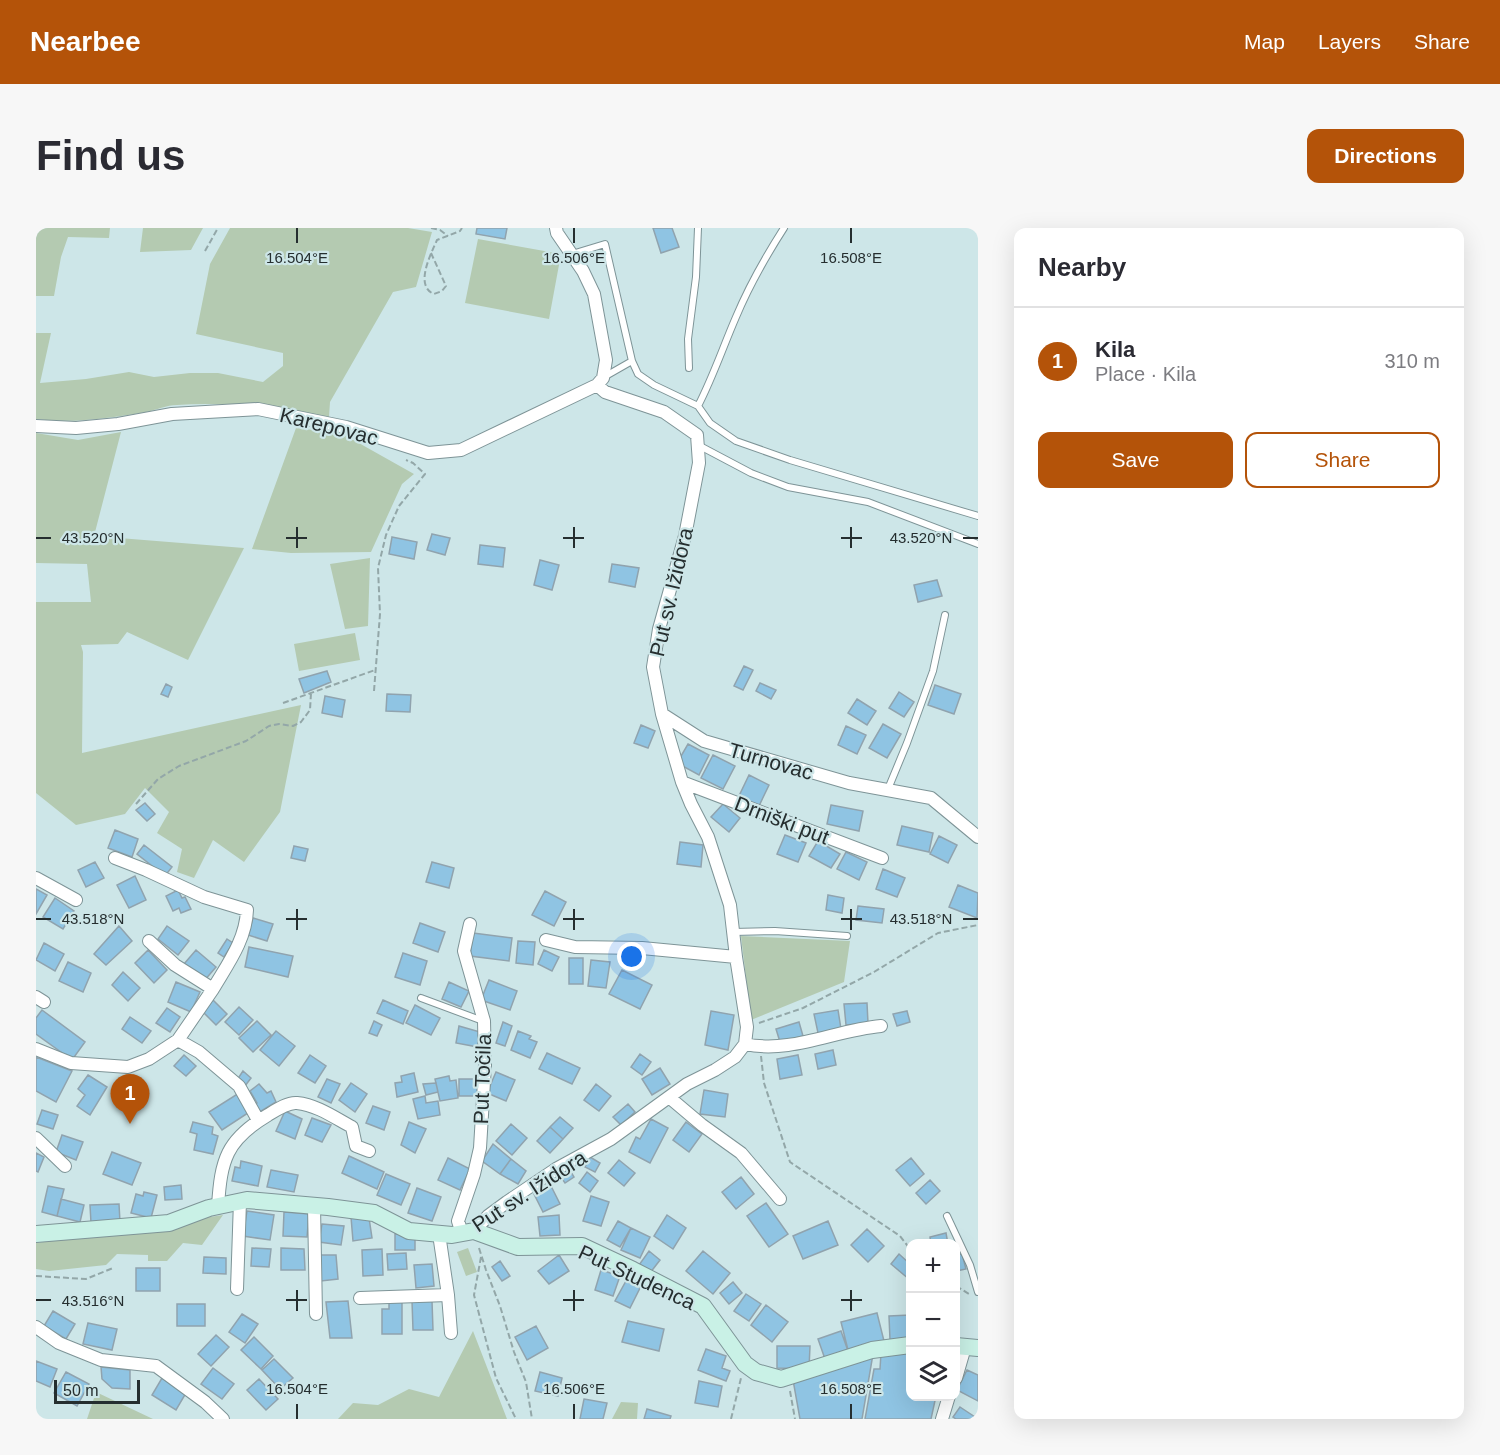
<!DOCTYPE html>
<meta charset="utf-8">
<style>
body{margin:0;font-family:Arial,sans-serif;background:#f7f7f7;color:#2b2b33}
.controls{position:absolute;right:18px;bottom:18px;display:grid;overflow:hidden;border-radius:12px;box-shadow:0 6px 24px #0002}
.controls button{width:54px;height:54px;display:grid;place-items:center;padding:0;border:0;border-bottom:2px solid #e1e1e2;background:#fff;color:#2b2b33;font:30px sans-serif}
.scale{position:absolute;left:18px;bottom:15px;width:86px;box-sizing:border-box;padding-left:6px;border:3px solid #252e2f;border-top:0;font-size:16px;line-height:21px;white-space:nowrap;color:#252e2f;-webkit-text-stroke:4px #cde6e8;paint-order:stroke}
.you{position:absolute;left:596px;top:729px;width:21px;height:21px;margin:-15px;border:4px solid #fff;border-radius:50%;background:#1a73e8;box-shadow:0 0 0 9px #1a73e833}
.badge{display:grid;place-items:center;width:39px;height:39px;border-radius:50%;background:#b45309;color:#fff;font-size:20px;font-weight:700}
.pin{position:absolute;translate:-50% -50px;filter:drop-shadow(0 2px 3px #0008)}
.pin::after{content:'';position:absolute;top:32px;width:21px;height:18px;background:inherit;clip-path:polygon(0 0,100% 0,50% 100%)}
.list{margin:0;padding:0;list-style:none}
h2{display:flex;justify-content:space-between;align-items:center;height:78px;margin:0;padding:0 24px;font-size:26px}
h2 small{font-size:20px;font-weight:400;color:#7c7c81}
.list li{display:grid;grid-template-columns:39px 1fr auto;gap:18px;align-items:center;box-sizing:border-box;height:108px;padding:0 24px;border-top:2px solid #e1e1e2}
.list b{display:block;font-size:22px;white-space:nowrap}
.list p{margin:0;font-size:20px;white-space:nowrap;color:#7c7c81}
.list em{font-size:20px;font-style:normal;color:#7c7c81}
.actions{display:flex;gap:12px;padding:18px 24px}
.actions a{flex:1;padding:14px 0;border:2px solid #b45309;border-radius:12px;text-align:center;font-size:21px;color:#b45309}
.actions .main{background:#b45309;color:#fff}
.icon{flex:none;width:33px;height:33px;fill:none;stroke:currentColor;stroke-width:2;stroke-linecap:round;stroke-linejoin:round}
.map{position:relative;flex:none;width:942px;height:1191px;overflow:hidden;border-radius:12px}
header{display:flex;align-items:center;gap:36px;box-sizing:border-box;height:84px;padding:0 30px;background:#b45309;color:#fff}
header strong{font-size:28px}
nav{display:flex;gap:33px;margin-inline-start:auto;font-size:21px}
.intro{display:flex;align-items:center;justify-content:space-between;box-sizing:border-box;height:144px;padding:0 36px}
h1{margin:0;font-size:42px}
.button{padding:15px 27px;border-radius:12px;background:#b45309;color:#fff;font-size:21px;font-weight:700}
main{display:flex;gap:36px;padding:0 36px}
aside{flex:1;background:#fff;border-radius:12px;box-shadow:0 6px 24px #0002}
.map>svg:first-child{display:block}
.green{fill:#b4cab1}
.building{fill:#8fc4e3;stroke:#90a3ae;stroke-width:1.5}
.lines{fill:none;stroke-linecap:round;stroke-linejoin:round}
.lane-casing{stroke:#7e9497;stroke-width:8}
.street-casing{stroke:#7e9497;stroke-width:14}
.secondary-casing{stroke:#7e9497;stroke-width:18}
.path{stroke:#93a7a8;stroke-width:2;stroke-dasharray:6 3;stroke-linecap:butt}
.lane{stroke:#fff;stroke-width:6}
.street{stroke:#fff;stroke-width:12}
.secondary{stroke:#c9f1e6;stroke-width:16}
.ticks{fill:none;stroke:#252e2f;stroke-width:2}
.labels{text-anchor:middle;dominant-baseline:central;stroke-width:4.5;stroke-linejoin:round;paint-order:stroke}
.street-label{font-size:21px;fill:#252e2f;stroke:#cde6e8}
.ticks-label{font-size:15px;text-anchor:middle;fill:#252e2f;stroke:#cde6e8;stroke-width:4.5;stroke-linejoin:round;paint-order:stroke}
</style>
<header>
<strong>Nearbee</strong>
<nav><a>Map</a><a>Layers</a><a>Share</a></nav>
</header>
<div class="intro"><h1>Find us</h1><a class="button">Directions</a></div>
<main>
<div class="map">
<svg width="942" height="1191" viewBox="0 0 942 1191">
<rect width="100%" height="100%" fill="#cde6e8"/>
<!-- green -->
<path class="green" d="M0,0H74L73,10L32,9L25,29L18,68H0Z
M107,0H167L155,22L104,24Z
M194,0H372L396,4L380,59L357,64L294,174L293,189C243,181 192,173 141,177C131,177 120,182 110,184C74,190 36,196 0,191V105H15L4,155L50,151L93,144L118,149L154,145H182L227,154L247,138V125L160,106L174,36Z
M442,11L525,26L513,91L429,75Z
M260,200L305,205L378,246L366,256L335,324L255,325L216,321Z
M85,204L58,308L208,320L152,432L91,404L82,416L45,417L47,424L46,525L265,477L244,584L208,634L177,612L158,650L141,644L146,621L121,605L133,584L109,560L89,586L40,597L0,565V374H55L51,336L0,335V205L42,212Z
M334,330L332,398L309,401L294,336Z
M319,405L324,432L263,443L258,416Z
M705,708L814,713L808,754L715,792Z
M187,987L166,1017L147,1015L131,1033H112V1027L81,1026L70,1037L13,1043L0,1041V1015Z
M432,1020L441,1044L430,1048L421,1024Z
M437,1103L471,1191H302L317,1175L342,1177L373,1161L403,1169Z
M60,1164L117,1191H51Z
M585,1174L602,1175L601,1191H576Z"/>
<!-- building -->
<path class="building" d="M441,0H471L469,11L440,6Z
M617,0H636L643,19L625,25Z
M396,306L414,310L409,327L391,322Z
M356,309L381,314L378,331L353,326Z
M444,317L469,320L467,339L442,336Z
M504,332L523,337L516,362L498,357Z
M576,336L603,340L599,359L573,354Z
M901,352L906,368L882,374L878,357Z
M708,438L717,442L707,462L698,458Z
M291,443L295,454L268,465L263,451Z
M724,455L740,462L735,471L720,463Z
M130,456L136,459L132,469L125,466Z
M899,457L925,466L918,486L892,477Z
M863,464L878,474L868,489L853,480Z
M351,466L375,467L374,484L350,483Z
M289,468L309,472L306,489L286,485Z
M821,471L840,483L831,497L812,485Z
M847,496L865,506L851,530L833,520Z
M605,497L619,503L612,520L598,515Z
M810,498L830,507L821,526L802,517Z
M652,516L673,527L663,547L641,535Z
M677,527L699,538L687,561L665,550Z
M713,547L733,557L722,580L702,570Z
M109,575L119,586L111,593L100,582Z
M687,576L704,590L693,604L675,589Z
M795,577L827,583L823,603L791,596Z
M866,598L897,605L893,624L861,617Z
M79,602L102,611L96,629L72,620Z
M749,607L770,615L762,634L741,626Z
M903,608L921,617L912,635L894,626Z
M782,613L804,626L795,640L773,628Z
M644,614L667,617L665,639L641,636Z
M108,617L136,639L129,648L101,626Z
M258,618L272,621L269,633L255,630Z
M810,624L831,634L823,652L801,641Z
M59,634L68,650L50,659L42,642Z
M396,634L418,640L413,660L390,654Z
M847,641L869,650L861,669L840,661Z
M99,648L110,672L93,680L81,657Z
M922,657L942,665L941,690L913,679Z
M0,661L11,667L0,686Z
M142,662L146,670L149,669L155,681L145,685L143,680L137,683L130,668Z
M509,663L530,674L518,698L496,687Z
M792,667L808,670L806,685L790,682Z
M19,670L38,683L27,701L7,689Z
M822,678L848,681L846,695L820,692Z
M217,690L237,696L231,713L212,707Z
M384,695L409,704L402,724L377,715Z
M83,698L96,713L70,737L58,726Z
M131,698L153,713L142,727L122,711Z
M437,705L476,710L473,733L434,728Z
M191,711L197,715L188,729L182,725Z
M482,713L499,714L497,737L480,735Z
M8,715L28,726L19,743L0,732Z
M213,719L257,728L252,749L209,739Z
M112,722L131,742L118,755L99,735Z
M160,722L180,739L168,753L148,736Z
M508,722L523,729L516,743L502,736Z
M367,725L391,733L384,757L359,749Z
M533,730H547V756H533Z
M555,732L574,734L570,760L552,758Z
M32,734L55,745L47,764L23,753Z
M586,742L616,757L604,781L573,766Z
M87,744L104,760L92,773L76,757Z
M453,752L481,763L474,782L445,772Z
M140,754L164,764L155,784L132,774Z
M413,754L433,763L425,779L406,771Z
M176,771L191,786L180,797L165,782Z
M347,772L372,783L367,796L341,785Z
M831,775L832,795L810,797L808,776Z
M379,777L404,790L395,807L370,795Z
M203,779L217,792L203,807L189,794Z
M131,780L144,789L134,804L120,795Z
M6,782L49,814L36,832L0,806V790Z
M802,782L805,801L782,805L778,786Z
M675,783L698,787L692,822L669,817Z
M871,783L874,794L861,798L857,786Z
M94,789L115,803L106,815L86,801Z
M221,793L235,807L217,824L203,810Z
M338,793L346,797L341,808L333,805Z
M467,794L476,798L469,818L460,815Z
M763,794L767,808L744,814L740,801Z
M423,798L444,804L442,819L420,815Z
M240,803L259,818L243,838L224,822Z
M482,803L495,808L493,811L501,814L494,830L475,822Z
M797,822L800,837L782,841L779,826Z
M511,825L544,840L536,856L503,841Z
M604,826L615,834L606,847L595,839Z
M148,827L160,838L150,848L138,838Z
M274,827L290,838L279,855L262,845Z
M762,827L766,847L744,851L741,831Z
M0,829L36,843L20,874L0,863Z
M624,840L634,856L616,867L606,851Z
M207,843L215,850L209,858L201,852Z
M460,844L479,852L470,873L451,865Z
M378,845L382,864L361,869L359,855L366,854L365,848Z
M52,847L71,859L54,887L41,878L49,867L42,861Z
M413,848L414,853L420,852L422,870L404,873L399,851Z
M291,851L304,856L295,875L282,869Z
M423,851H442V868H423Z
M315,855L331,866L319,884L303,872Z
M400,855L402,864L390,867L387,856Z
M223,856L231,865L235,863L240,874L222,885L218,877L221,875L214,863Z
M560,856L575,868L563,883L548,872Z
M668,862L692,866L689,889L664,886Z
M203,865L215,883L186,902L173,884Z
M389,868L390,875L402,873L404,887L382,891L377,871Z
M592,876L599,884L585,897L577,889Z
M337,878L354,884L348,902L330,895Z
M6,882L22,887L17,901L1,896Z
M249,883L266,891L259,911L240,903Z
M524,889L537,900L527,911L514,899Z
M276,890L295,897L286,914L269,907Z
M615,891L632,900L614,935L593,924L600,909L604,911Z
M157,894L177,899L176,906L182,908L177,926L158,922L161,906L154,904Z
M373,894L390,901L379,925L365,917Z
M650,894L666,906L653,924L637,912Z
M475,896L491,910L476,927L460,913Z
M514,899L527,911L514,925L501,913Z
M26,907L47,914L40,932L20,924Z
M457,916L475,931L464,946L446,933Z
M76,924L105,935L96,957L67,946Z
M0,925L8,929L2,944L0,943Z
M313,928L348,944L341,961L306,945Z
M554,929L564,935L559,944L549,939Z
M412,930L434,941L424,962L402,952Z
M875,930L888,946L874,958L860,942Z
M475,931L490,943L482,956L464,946Z
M583,932L599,945L588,958L572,945Z
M205,933L226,938L222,958L196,953L199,939L204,940Z
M532,939L538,949L529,955L522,945Z
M235,942L262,947L258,964L231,959Z
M551,944L562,953L554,964L543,955Z
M350,946L374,956L365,977L341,967Z
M705,949L718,966L700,981L686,964Z
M894,952L904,963L890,976L880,965Z
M514,956L524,976L507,984L497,964Z
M145,957L146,971L129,972L128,959Z
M12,958L28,961L21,988L6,984Z
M381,960L405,969L396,993L372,985Z
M108,964L121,967L115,990L95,985L100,966L107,968Z
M555,968L573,974L565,998L547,993Z
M25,971L48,977L44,994L21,988Z
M730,975L752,1006L733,1019L711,988Z
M83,976L84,994L55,995L54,977Z
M211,983L238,987L234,1012L207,1008Z
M248,984L273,986L271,1009L247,1008Z
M523,987L524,1007L504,1008L502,989Z
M631,987L650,1000L637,1021L618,1008Z
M315,989L333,990L336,1010L317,1013Z
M582,993L595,1000L584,1019L571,1012Z
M792,993L802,1017L767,1031L757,1008Z
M286,996L308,998L305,1017L283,1014Z
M595,1000L614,1009L604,1030L585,1022Z
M831,1001L848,1018L832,1034L815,1017Z
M910,1005L912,1016H895L894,1009Z
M359,1006H379V1022H359Z
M216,1020L235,1021L233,1039L215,1038Z
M245,1020L268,1021L269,1042H245Z
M346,1021L347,1047L327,1048L326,1022Z
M613,1023L624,1032L614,1045L603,1037Z
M667,1023L694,1045L677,1066L650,1043Z
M370,1025L371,1041L352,1042L351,1026Z
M863,1026L874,1036V1052L855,1036Z
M926,1026L930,1041L920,1043V1027Z
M284,1027H300L302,1051L285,1053Z
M523,1027L533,1043L513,1056L502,1043Z
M168,1029L190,1030V1046L167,1045Z
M464,1033L474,1048L466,1053L456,1039Z
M396,1036L398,1058L380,1060L378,1037Z
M100,1040H124V1063H100Z
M565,1042L584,1048L577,1068L559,1062Z
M590,1053L604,1060L594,1080L579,1073Z
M697,1054L706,1065L693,1076L684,1065Z
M710,1066L725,1076L713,1093L698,1083Z
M312,1073L316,1110H294L290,1074Z
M376,1073H396L397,1102H377Z
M353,1074H366V1106H346V1081H353Z
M141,1076H169V1098H141Z
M730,1077L752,1094L736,1114L715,1097Z
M17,1083L39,1096L30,1111L8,1098Z
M841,1085L848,1113L812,1122L805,1094Z
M206,1086L222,1096L209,1115L193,1104Z
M874,1087V1111L854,1112L853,1088Z
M592,1093L628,1101L623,1123L586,1114Z
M52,1095L81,1101L76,1122L47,1116Z
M500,1098L512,1120L491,1132L479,1109Z
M805,1103L812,1123L789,1131L782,1111Z
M180,1107L193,1119L175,1138L162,1126Z
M218,1109L237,1128L225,1141L205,1122Z
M741,1118H774L773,1141L741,1140Z
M670,1121L690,1128L686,1140L694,1143L690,1153L662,1142Z
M874,1123V1168H900L895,1191H829L838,1141H844L845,1125Z
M837,1126L826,1191H764L757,1152Z
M238,1131L257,1150L244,1161L226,1142Z
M0,1133L21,1141L14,1159L0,1153Z
M65,1139L94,1142V1161L76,1160L66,1151Z
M177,1140L198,1156L186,1171L165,1156Z
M931,1142L942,1147V1173L921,1162Z
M30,1144L53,1156L41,1178L18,1165Z
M504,1144L526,1150L522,1168L499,1163Z
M126,1150L150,1165L140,1182L116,1167Z
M223,1151L242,1171L230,1182L211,1162Z
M663,1153L686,1158L682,1179L659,1175Z
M548,1171L571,1175L567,1191H544Z
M924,1179L939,1189L938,1191H920L917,1189Z
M611,1181L635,1188L634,1191H608Z"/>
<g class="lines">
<!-- lane casing -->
<g class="lane-casing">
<path id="lane" d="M536,26L569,16L596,133L602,146L618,157L662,178L674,195L700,213L754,232L942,288
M653,140L652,111L660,49L662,0
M568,149L596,133
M662,178C677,149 687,119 700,89C713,58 730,28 748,0
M662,217L715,245L752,259L832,274L942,316
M852,561L871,515L897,443L909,387
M697,704L739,703L811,708
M385,770L447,793
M911,988L934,1037L942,1064"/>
</g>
<!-- street casing -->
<g class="street-casing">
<path id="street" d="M0,198L40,200L82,196L136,186L222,181L310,199L392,225L425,222L561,157L567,150L570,132L558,66L547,43L521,5L520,0
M626,486L668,513L813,555L895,570L942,609
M646,554L846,630
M79,630L110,642L168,669L211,682C210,712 191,737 177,761
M0,650L40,672
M510,712L539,719L606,720L700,729
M0,769L8,774
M142,812L163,824L203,858L222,892
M709,816C755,826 799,802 845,798
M0,821L35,835L92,839L113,831L142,812L177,761L139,737L113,713
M634,870L666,897L705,925L744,971
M0,910L29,938
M182,978C185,932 190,912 232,887C240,882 252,874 261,875C281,877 299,890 316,899L320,918L333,923
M278,978L280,1086
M438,1003L452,988L471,974L520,941L575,911L651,856L679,842L699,829L709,816L711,799L700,729L694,677L672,609L655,576L646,554L626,486L617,439L623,401L649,308L663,235L661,207L628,184L569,164L561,157
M426,1005L422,993L438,946L444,920L449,837L448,793L428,723L434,696
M403,1006L412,1067L415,1105
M201,1061L204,973
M324,1070L412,1067
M0,1099L23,1115L65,1132L120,1138L169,1174L187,1191
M920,1150L929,1119
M906,1191L913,1168"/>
</g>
<!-- secondary casing -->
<g class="secondary-casing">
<path id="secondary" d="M0,1006L133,995L173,980L211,972L292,979L338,985L373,1003L416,1007L438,1003L482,1019L546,1018L597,1042L667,1078L709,1136L720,1144L745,1151L836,1122L874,1117
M920,1118L942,1120"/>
</g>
<!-- path -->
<path class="path" d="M395,0L404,2L412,8
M169,23L182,0
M395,25L410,58L406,63L398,66C378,58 395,26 401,12L424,3L426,0
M338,463L344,386L342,340L350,307L363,278L389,246L377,235L370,232
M247,475L339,442
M100,576L122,551L143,538L210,513L233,498L243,496L257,498L265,494L274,482L275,465
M723,795L767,780L838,744L902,705L942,697
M725,828L728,855L754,934L864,1008L874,1021
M443,1020L450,1042L464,1078L478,1124L490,1154L496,1191
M445,1029L438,1067L460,1150L480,1191
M0,1048L50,1051L77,1040
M920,1058L933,1066
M754,1163L759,1191
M695,1191L705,1150"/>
<!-- lane -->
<use href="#lane" class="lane"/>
<!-- street -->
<use href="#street" class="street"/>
<!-- secondary -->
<use href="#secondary" class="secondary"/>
</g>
<!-- ticks -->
<path class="ticks" d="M261,0V15M538,0V15M815,0V15M261,299V320M538,299V320M815,299V320M0,310H15M250,310H271M527,310H548M805,310H826M927,310H942M261,681V702M538,681V702M815,681V702M0,691H15M250,691H271M527,691H548M805,691H826M927,691H942M261,1062V1083M538,1062V1083M815,1062V1083M0,1072H15M250,1072H271M527,1072H548M805,1072H826M261,1176V1191M538,1176V1191M815,1176V1191"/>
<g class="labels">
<!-- street labels -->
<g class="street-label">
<text transform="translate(293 198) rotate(14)">Karepovac</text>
<text transform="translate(635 364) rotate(-77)">Put sv. Ižidora</text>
<text transform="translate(735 533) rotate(16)">Turnovac</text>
<text transform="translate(746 592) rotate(21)">Drniški put</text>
<text transform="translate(446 851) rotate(-88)">Put Točila</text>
<text transform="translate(493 963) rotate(-33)">Put sv. Ižidora</text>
<text transform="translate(601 1049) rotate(25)">Put Studenca</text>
</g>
</g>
<g class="ticks-label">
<text x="261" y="35">16.504°E</text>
<text x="538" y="35">16.506°E</text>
<text x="815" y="35">16.508°E</text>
<text x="57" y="315">43.520°N</text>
<text x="885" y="315">43.520°N</text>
<text x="57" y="696">43.518°N</text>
<text x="885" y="696">43.518°N</text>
<text x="57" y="1078">43.516°N</text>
<text x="261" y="1166">16.504°E</text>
<text x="538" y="1166">16.506°E</text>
<text x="815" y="1166">16.508°E</text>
</g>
</svg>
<div class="controls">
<button>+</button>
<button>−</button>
<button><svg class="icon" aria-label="layers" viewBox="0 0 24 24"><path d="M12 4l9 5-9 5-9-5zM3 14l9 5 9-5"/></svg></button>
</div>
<div class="scale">50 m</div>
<div class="you"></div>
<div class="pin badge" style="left:94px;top:896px">1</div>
</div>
<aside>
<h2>Nearby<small></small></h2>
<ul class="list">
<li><span class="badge">1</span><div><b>Kila</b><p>Place · Kila</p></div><em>310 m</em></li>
</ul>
<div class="actions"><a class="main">Save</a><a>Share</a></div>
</aside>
</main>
